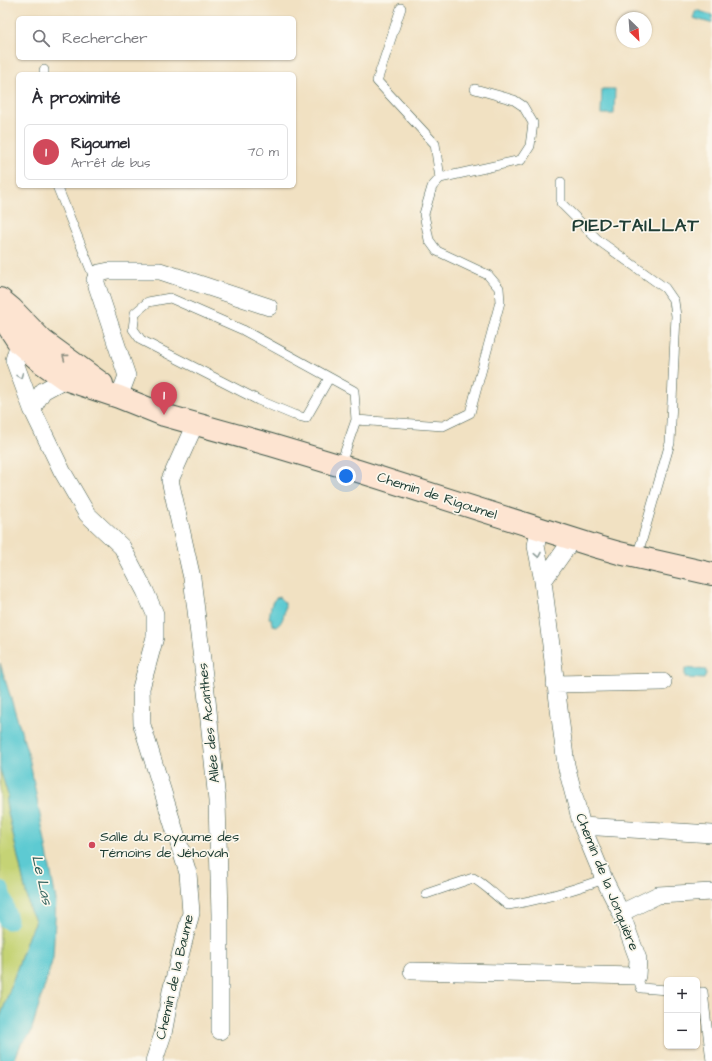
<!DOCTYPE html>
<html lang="fr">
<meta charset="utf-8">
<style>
body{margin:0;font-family:"Architects Daughter",sans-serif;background:#f2f2f3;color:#2b2b33}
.controls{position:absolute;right:12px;bottom:12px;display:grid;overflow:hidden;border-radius:6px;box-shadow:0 1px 3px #0004}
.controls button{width:36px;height:36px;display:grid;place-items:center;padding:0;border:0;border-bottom:1px solid #e1e1e2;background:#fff;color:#2b2b33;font:20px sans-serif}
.compass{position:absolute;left:616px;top:12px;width:36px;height:36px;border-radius:50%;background:#fff;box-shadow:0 1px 3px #0004;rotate:155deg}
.you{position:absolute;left:346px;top:476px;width:14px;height:14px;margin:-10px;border:3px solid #fff;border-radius:50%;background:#1a73e8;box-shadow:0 0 0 6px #1a73e833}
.badge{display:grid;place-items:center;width:26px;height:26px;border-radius:50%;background:#d1495b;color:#fff;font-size:13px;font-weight:700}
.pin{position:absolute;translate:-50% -33px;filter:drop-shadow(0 1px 2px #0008)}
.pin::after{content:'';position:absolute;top:21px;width:14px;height:12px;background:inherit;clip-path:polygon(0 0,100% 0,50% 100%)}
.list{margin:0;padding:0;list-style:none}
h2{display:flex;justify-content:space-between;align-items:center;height:52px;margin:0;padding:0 16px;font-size:17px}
h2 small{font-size:13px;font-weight:400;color:#7c7c81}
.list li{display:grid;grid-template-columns:26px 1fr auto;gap:12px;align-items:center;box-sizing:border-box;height:56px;margin:0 8px 8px;padding:0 8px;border:1px solid #e1e1e2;border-radius:6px}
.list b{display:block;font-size:15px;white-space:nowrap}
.list p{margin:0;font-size:13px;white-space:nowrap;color:#7c7c81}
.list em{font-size:13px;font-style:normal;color:#7c7c81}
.icon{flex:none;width:22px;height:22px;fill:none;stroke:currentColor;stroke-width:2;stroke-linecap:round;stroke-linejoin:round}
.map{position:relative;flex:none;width:712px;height:1061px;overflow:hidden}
.search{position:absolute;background:#fff;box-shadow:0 1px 3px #0004;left:16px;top:16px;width:280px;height:44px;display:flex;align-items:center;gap:10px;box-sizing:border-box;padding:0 14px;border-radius:6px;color:#7c7c81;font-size:15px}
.panel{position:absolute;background:#fff;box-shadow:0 1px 3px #0004;left:16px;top:72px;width:280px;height:116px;border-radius:6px}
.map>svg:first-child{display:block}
.park{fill:#c5d375;stroke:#728854}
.water{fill:#5dcad2;stroke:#3e8483}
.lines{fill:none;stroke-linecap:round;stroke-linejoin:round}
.canal{stroke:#5dcad2;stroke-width:19}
.service-casing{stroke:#3e5649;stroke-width:10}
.minor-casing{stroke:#3e5649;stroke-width:18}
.secondary-casing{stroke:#3e5649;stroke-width:24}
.service{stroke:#fff;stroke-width:9}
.minor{stroke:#fff;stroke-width:17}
.secondary{stroke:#fde4d1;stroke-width:22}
.oneway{stroke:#8e9082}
.oneway2{stroke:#8f9e9a}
.poi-dot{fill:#d1495b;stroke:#fbf7ec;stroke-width:1.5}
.labels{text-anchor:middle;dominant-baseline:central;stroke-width:3.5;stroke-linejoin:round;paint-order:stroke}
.street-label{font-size:14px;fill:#1f3d34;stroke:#fbf7ec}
.poi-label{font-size:14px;fill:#1f3d34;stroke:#fbf7ec;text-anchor:start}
.water-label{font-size:15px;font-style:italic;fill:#2e605c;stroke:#fbf7ec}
.district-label{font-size:18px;font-weight:bold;letter-spacing:1px;fill:#1f3d34;stroke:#fbf7ec}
</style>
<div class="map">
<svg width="712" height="1061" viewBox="0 0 712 1061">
<rect width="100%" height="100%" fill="#fbf7ec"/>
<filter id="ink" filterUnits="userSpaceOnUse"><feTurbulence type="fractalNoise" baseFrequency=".025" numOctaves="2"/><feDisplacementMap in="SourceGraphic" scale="8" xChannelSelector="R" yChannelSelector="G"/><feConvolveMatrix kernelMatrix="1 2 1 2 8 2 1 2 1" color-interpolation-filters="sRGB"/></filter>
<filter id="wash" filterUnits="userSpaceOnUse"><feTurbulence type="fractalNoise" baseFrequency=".012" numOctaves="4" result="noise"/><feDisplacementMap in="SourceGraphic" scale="16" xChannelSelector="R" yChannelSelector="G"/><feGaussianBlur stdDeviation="0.9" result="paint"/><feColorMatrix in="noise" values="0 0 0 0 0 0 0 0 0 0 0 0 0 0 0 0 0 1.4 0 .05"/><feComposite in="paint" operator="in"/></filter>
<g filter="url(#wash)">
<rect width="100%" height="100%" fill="#f1e1c2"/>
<!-- park -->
<path class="park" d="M0,769L8,795L6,804L30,911C38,923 36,923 29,934L0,1018Z"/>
<!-- water -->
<path class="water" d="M696,10L712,15V22L710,23L693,18Z
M602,89H615L614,114H601Z
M279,597L285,603C285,610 284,622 277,626L273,625L271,621L272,619L269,618C271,610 270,599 279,597Z
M0,663L29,757L56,900L53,958L30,1035L21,1044L14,1061H0V1018L29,934C36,923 38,923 30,911L6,803L8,795L0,769Z
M685,668L706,670V674L704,679L685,678Z"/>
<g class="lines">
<!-- canal -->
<path class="canal" d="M0,890L8,920"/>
</g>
</g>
<g filter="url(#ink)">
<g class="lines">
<!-- service casing -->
<g class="service-casing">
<path id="service" d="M401,8L377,81L435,144L440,178
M44,74V70
M561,182V203L598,240L665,288L674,301L676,316L670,443L637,557
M57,186L95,280
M329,378L306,418L294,415L258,400L141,340L133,329L135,313L148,302L170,298L243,330L354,391L356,420
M340,466L356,420L443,426L470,413L500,302L499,288L488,275L437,251L429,240L424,214L432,187L440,178L521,160L530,146L533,123L523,106L514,100L475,89
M426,894L473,878C486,885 495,896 508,905C541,900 573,890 604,879
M637,976L641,988L667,990
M697,992H703L711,1061"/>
</g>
<!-- minor casing -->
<g class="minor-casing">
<path id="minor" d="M30,342L19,343L14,360L32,409L62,471L87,514L122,547L145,591L155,614V637L141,688L142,725L188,873L191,913L171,991L163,1034L154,1061
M119,397L127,376L95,280L99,273L109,271H160L269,307
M32,409L43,391L65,379
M195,424L170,480L192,578L207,700L217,801L220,915V1031
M543,581L567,547L570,539
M555,684L663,682
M582,826L712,834
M621,913L658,895L712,892
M412,971L637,976L638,959L621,913L604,879L582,826L566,765L543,581L536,546L539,529"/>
</g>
<!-- secondary casing -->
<g class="secondary-casing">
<path id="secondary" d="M0,299L12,309L43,341L102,384
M0,314L19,343L41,362L65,379L119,397L164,415L271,445L358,471L598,547L619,553L712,574"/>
</g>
<!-- service -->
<use href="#service" class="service"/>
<!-- minor -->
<use href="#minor" class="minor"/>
<!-- secondary -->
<use href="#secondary" class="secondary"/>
</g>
<!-- one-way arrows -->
<defs><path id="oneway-chevron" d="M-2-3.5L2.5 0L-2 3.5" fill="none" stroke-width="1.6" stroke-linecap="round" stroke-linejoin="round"/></defs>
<use class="oneway" href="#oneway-chevron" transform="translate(65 357) rotate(-143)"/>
<g class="oneway2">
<use href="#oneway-chevron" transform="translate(20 376) rotate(69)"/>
<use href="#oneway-chevron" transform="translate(538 555) rotate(79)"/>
</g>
</g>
<!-- markers -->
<circle class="poi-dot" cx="92" cy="845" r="4"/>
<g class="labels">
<!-- street labels -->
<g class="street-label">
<text transform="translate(437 496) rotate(18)">Chemin de Rigoumel</text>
<text transform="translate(209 723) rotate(-96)">Allée des Acanthes</text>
<text transform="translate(607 882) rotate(68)">Chemin de la Jonquière</text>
<text transform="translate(175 977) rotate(-77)">Chemin de la Baume</text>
</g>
<!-- poi labels -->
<g class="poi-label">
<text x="100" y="837">Salle du Royaume des<tspan x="100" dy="16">Témoins de Jéhovah</tspan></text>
</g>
<!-- water labels -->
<g class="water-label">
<text transform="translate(42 880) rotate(77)">Le Las</text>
</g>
<!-- district labels -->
<g class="district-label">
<text x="636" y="225">PIED-TAILLAT</text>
</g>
</g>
</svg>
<div class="controls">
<button>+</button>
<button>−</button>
</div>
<svg class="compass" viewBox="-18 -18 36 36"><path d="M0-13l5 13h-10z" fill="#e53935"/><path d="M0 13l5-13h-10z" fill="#7c7c81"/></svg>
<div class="you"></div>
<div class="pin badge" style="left:164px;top:415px">1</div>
<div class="search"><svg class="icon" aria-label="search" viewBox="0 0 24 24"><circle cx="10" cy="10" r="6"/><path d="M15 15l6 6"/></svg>Rechercher</div>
<section class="panel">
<h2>À proximité<small></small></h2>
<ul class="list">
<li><span class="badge">1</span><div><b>Rigoumel</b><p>Arrêt de bus</p></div><em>70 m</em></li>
</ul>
</section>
</div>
